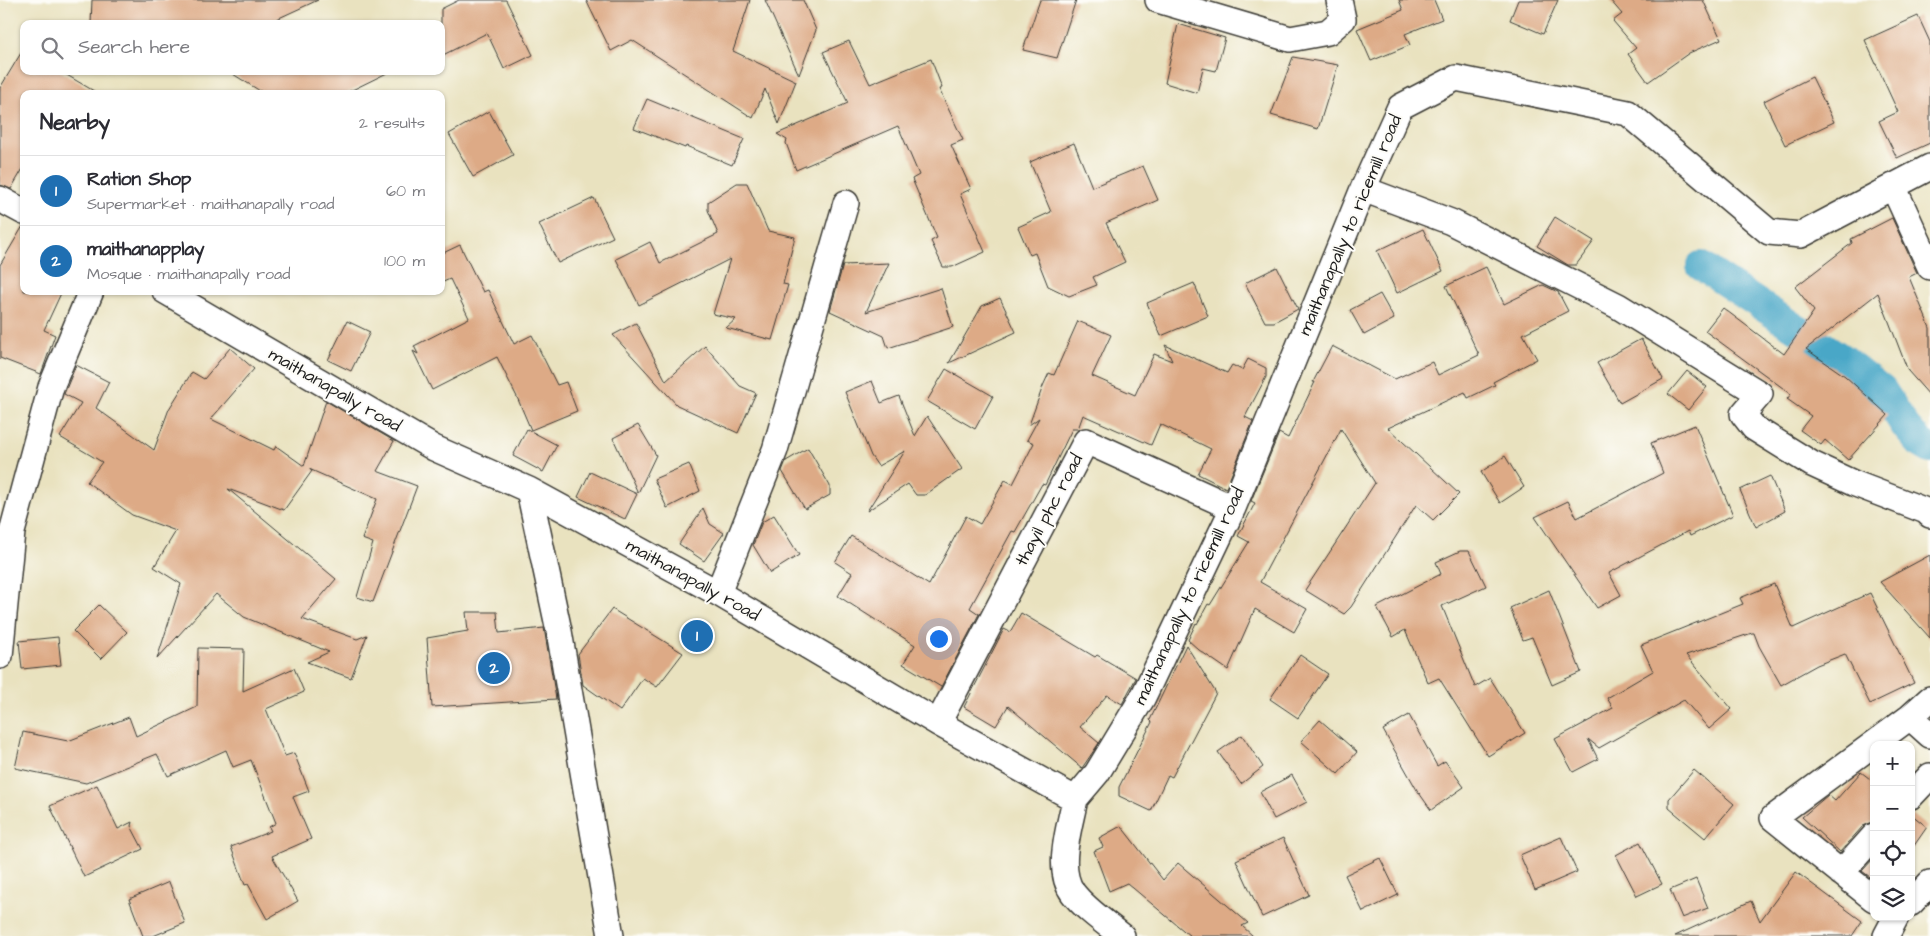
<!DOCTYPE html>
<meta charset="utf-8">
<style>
body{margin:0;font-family:"Architects Daughter",sans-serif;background:#f2f2f3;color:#2b2b33}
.controls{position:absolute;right:15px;bottom:15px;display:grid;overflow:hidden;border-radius:10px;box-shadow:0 1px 4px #0004}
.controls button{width:45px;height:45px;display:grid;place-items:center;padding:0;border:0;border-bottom:1px solid #e1e1e2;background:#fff;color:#2b2b33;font:25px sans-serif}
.you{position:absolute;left:938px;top:638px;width:18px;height:18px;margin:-12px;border:4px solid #fff;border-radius:50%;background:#1a73e8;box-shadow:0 0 0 8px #1a73e833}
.badge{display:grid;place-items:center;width:32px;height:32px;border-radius:50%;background:#1f6fb2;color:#fff;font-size:16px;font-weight:700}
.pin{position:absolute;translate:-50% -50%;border:2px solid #fff;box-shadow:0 1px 5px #0006}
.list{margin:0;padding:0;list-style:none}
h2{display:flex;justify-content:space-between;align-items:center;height:65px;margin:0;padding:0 20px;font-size:21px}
h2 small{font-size:16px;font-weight:400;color:#7c7c81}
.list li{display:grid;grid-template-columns:32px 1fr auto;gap:15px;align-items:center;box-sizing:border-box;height:70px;padding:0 20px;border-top:1px solid #e1e1e2}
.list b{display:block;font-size:19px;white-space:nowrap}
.list p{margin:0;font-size:16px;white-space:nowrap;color:#7c7c81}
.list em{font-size:16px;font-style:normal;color:#7c7c81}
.icon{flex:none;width:28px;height:28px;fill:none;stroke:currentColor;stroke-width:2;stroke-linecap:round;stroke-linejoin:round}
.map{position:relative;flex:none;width:1930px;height:936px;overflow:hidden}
.search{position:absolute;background:#fff;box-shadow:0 1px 4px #0004;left:20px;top:20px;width:425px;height:55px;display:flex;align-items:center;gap:12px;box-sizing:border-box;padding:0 18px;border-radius:10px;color:#7c7c81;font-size:19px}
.panel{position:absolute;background:#fff;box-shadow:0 1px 4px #0004;left:20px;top:90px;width:425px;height:205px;border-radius:10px}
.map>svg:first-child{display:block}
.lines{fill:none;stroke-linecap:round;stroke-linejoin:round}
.canal{stroke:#48a7c7;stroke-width:30}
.building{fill:#ddaa86}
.minor-casing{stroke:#3b3a34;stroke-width:28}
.minor{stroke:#fff;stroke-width:25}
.labels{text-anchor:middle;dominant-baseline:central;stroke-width:4;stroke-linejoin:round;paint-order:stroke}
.street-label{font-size:18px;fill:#1c1c1c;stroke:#fdfcf7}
</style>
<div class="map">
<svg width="1930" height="936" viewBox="0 0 1930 936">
<rect width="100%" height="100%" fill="#fdfcf7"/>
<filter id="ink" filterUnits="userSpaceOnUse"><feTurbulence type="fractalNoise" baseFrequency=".02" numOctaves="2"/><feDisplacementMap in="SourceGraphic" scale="10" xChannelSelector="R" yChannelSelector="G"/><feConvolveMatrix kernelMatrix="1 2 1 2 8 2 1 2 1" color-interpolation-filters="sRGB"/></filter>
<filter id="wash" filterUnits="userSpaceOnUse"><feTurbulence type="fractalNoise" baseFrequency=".0096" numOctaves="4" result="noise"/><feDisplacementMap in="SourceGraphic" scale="20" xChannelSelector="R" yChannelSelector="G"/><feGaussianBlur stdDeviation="1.12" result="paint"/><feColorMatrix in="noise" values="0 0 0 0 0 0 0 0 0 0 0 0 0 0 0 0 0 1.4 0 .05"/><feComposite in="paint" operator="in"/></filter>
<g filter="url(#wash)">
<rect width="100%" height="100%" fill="#e9e2bf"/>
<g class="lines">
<!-- canal -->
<path class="canal" d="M1701,266L1844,360L1882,390L1906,427L1920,443L1930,449"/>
</g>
<g id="blocks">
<!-- building -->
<path class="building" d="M92,0H318L266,24H91Z
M459,0H506L533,55L504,69L487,33L441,56V9Z
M586,0H750L733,51L796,81L779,124L765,89L753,118L632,40L611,51Z
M765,0H803L816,30L799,75Z
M1040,0H1076L1057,58L1023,50Z
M1399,0H1434L1442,19L1405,34L1410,45L1371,61L1357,29L1403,10Z
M1518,0H1558L1543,34L1510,20Z
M1610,0H1703L1721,39L1689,53L1648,82L1628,54L1636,48L1613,21L1622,14Z
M1918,16L1930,42V143L1897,158L1879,121L1898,112L1865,40Z
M1178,24L1225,38L1216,71L1203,68L1197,93L1165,83Z
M849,41L870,84L931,59L942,88L939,89L963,140L951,145L971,189L960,194L985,252L952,267H943L931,241L937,238L912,179L919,175L898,126L796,170L786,143L787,140L777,134L848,103L823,52Z
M24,48V71H60L99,94H24V167L11,189L0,185V88Z
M1293,57L1338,65L1318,129L1271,115Z
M228,71H391L344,94H265Z
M1812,77L1834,122L1785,145L1764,101Z
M647,99L744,139L732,165L686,146L685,148L634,128Z
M489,111L513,155L473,177L449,134Z
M1074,143L1092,187L1143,166L1158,200L1106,223L1125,262L1093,277L1097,285L1069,296L1048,286L1035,253L1030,255L1018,227L1051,212L1030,162Z
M737,183H747L768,231L795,237L783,284L788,285L772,340L726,328L736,319L713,314L730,259L639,305L616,259L650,242L660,263L718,234L708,210V202Z
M594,198L613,237L558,263L539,224Z
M1555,217L1594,241L1576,265H1568L1537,246Z
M1892,218L1917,273L1909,277L1930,328V396L1908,371L1878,293L1806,349L1845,376L1888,415L1848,460L1825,440L1821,445L1800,430L1811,416L1787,399L1791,394L1705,331L1723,308L1784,354L1814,311L1795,287L1852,243L1851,239Z
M23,226L24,291H62L44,330L55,335L41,374L0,358V265Z
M1423,229L1443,271L1397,293L1377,251Z
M460,245L483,292L488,290L514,344L532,335L557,385L566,382L577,411L531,430L517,397L497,357L432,390L413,351L418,354L414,346L469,318L450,279L441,283V254Z
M889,263L866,312L941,288L953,327L888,348L884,336L830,311L843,265Z
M1277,267L1298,309L1274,322H1265L1245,283Z
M1486,267L1504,304L1543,285L1558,292L1568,311L1523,334L1537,359L1493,382L1495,385L1468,398L1465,392L1388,428L1459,494L1433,520L1416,505L1351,607L1344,614L1305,590L1375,483L1341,429L1260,582L1307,609L1294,632L1255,609L1228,670L1199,650L1188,640L1196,623L1197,624L1208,604L1210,605L1249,542L1238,536L1255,503L1251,501L1279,433L1288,438L1315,382H1313L1332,346L1395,379L1432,362L1438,375L1479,355L1446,286Z
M1194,283L1208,316L1161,336L1147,303Z
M1380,294L1394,319L1364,335L1350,310Z
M1000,298L1016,332L949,363L982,306Z
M347,321L370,332L351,371L328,360Z
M1078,321L1111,335L1092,376L1135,395L1154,354L1172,361L1165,345L1227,373L1232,365L1242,370L1248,359L1266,368V377L1245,417L1253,421L1226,488L1198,474L1211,449L1160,424L1151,445L1083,415L1078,429H1072L1045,485L1042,484L1015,532L1012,531L970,608L979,614L941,687L903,664L915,645L838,596L852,573L835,562L851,536L929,585L966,516L980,524L1005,480L1013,484L1034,443L1027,440L1039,418L1029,425L1043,386L1049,373L1054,375Z
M636,323L666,381L705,346L740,386L756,393L738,433L677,405L613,335Z
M1641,339L1663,379L1620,403L1597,363Z
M230,348L254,369L211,419L274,450L276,446L304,466L326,401L394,441L377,471L417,486L373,602L357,597L373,543L362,539L377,499L309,469L312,471L284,510L228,489L336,579L302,619L357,639L367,635L351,678L307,662L329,652L244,617L216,594L157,659L181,584L154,567L176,531L132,515L87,482L102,462L60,437L81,403L64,394L76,365L109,382L96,408L154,450L169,409L192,372L204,379Z
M946,369L993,396L975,429L927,401Z
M1687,371L1707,387L1688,410L1668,394Z
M872,381L881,403L899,396L915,436L927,416L962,469L925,495H916L908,484L867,511L905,451L878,466L871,456L845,392Z
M638,425L656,455L638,493L613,438Z
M1695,425L1733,515L1690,536L1688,531L1609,573L1621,595L1597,608L1535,517L1568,501L1577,518L1663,473L1651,443Z
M527,429L557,445L543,472L513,456Z
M808,448L830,486V495L805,509L782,471L786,461Z
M1505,456L1524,487L1500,503L1481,472Z
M689,464L700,491L667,508L654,479Z
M590,472L637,494L625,519L578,497Z
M1770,476L1785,511L1756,527L1740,490Z
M703,508L710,524L724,533L704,561L679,544Z
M774,515L799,555L770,573L753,545L762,522Z
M1460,551H1469L1486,586L1442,606L1475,687L1490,678L1525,733L1488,756L1439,678L1428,683L1405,630L1393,637L1377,607L1441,574L1436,562Z
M1930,555V638L1880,582Z
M1774,584L1793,628L1870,593L1914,683L1870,704L1845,654L1817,665L1781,685L1759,646L1754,633H1752L1686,655L1732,709L1709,729L1684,700L1599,748L1588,739L1598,759L1573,772L1555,739L1613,708L1607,698L1653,671L1641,645L1743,604L1740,598Z
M1549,590L1581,672L1552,685L1532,637L1523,640L1510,608Z
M99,605L127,632L101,659L73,631Z
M612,609L683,653L657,687L643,678L620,711L583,685L578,654Z
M466,612H497L499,633L544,628L556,699L432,707L427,638L468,631Z
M1021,613L1095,657L1097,655L1136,678L1122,704L1107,695L1080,727L1099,743L1082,768L1008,706L996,726L964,707L1004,629L1010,632Z
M58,637L61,665L22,669L19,641Z
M1186,645L1216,693L1172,777L1168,775L1151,811L1119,796V787L1152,722L1150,720Z
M198,648L244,649L243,691L294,668L304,692L266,709L285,756L294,753L309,791L293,797L311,839L272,856L298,901L267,919L248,884L245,885L231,847L271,831L269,827L276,823L251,760L233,767L226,750L168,776L157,754L86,783L15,768L23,732L68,741L129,717L136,736L197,707Z
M1300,655L1328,674L1298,718L1270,699Z
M1409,715L1437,766L1445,761L1464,787L1431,810L1417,790L1383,730Z
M1320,720L1357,752L1338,774L1301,741Z
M1242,735L1263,767L1241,784L1218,752Z
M1694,770L1734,804L1705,838L1669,808V799Z
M1861,772L1874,782V822L1863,826L1840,852L1802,817L1828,795L1835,801Z
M1292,775L1307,802L1274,819L1260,792Z
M97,785L118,829L132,822L131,826L143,849L84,877L50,806Z
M1911,814L1927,827L1911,850Z
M1121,826L1163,880L1178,863L1248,923L1242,926L1253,936H1190L1127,883L1109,891L1094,851L1103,847L1099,838Z
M1561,837L1577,872L1535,890L1520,855Z
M1283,838L1309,895L1262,917L1236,860Z
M1640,842L1662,884L1637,896L1616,855Z
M1380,858L1398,895L1363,912L1345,875Z
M1874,858V880L1862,871Z
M1796,872L1862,921L1852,936H1675L1751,901L1760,921Z
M1696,879L1708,908L1682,918L1670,890Z
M169,882L185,923L153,936H143L129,899Z"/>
</g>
</g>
<g filter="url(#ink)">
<use href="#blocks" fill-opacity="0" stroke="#3b3a34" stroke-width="1"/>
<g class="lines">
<!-- minor casing -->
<g class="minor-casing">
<path id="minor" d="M1158,0L1290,39L1328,32L1343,19L1339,0
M1893,186L1930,267
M1363,189L1451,222L1618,306L1760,394L1743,414L1754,428L1812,464L1853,483L1926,511L1930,515
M0,199L24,212
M165,291L434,448L529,490L718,593L938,723L1075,799C1070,826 1055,869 1073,893C1085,909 1107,924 1122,936
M529,490L559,631L611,936
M718,593L775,450L846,203
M0,656L12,532L51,387L91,291
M1910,717L1930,735
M938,723L1086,441L1233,508
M1911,796L1930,776
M1075,799L1097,773L1143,697L1233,508L1363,189L1400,107L1456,78L1628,113L1769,232L1801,235L1930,167
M1841,873L1874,836
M1874,899L1773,818L1910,717L1930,699
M1911,903L1930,883
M1886,936L1896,917"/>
</g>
<!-- minor -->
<use href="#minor" class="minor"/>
</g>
</g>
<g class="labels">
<!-- street labels -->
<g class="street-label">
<text transform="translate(1350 225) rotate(-67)">maithanapally to ricemill road</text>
<text transform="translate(335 390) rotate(30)">maithanapally road</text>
<text transform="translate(1049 510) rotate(-62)">thayil phc road</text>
<text transform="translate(693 580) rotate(29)">maithanapally road</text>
<text transform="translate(1189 596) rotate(-65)">maithanapally to ricemill road</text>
</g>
</g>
</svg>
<div class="controls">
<button>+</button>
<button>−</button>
<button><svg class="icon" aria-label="locate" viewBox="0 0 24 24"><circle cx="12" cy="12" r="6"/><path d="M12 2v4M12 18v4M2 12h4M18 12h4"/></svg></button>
<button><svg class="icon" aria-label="layers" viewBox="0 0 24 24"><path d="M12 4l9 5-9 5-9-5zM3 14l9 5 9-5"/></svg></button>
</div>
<div class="you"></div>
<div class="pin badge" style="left:697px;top:636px">1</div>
<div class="pin badge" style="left:494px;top:668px">2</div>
<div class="search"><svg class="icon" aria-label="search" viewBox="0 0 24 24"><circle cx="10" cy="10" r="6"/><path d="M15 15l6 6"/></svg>Search here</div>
<section class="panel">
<h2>Nearby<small>2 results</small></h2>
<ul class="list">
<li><span class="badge">1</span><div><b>Ration Shop</b><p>Supermarket · maithanapally road</p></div><em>60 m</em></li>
<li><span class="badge">2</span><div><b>maithanapplay</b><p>Mosque · maithanapally road</p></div><em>100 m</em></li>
</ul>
</section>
</div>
